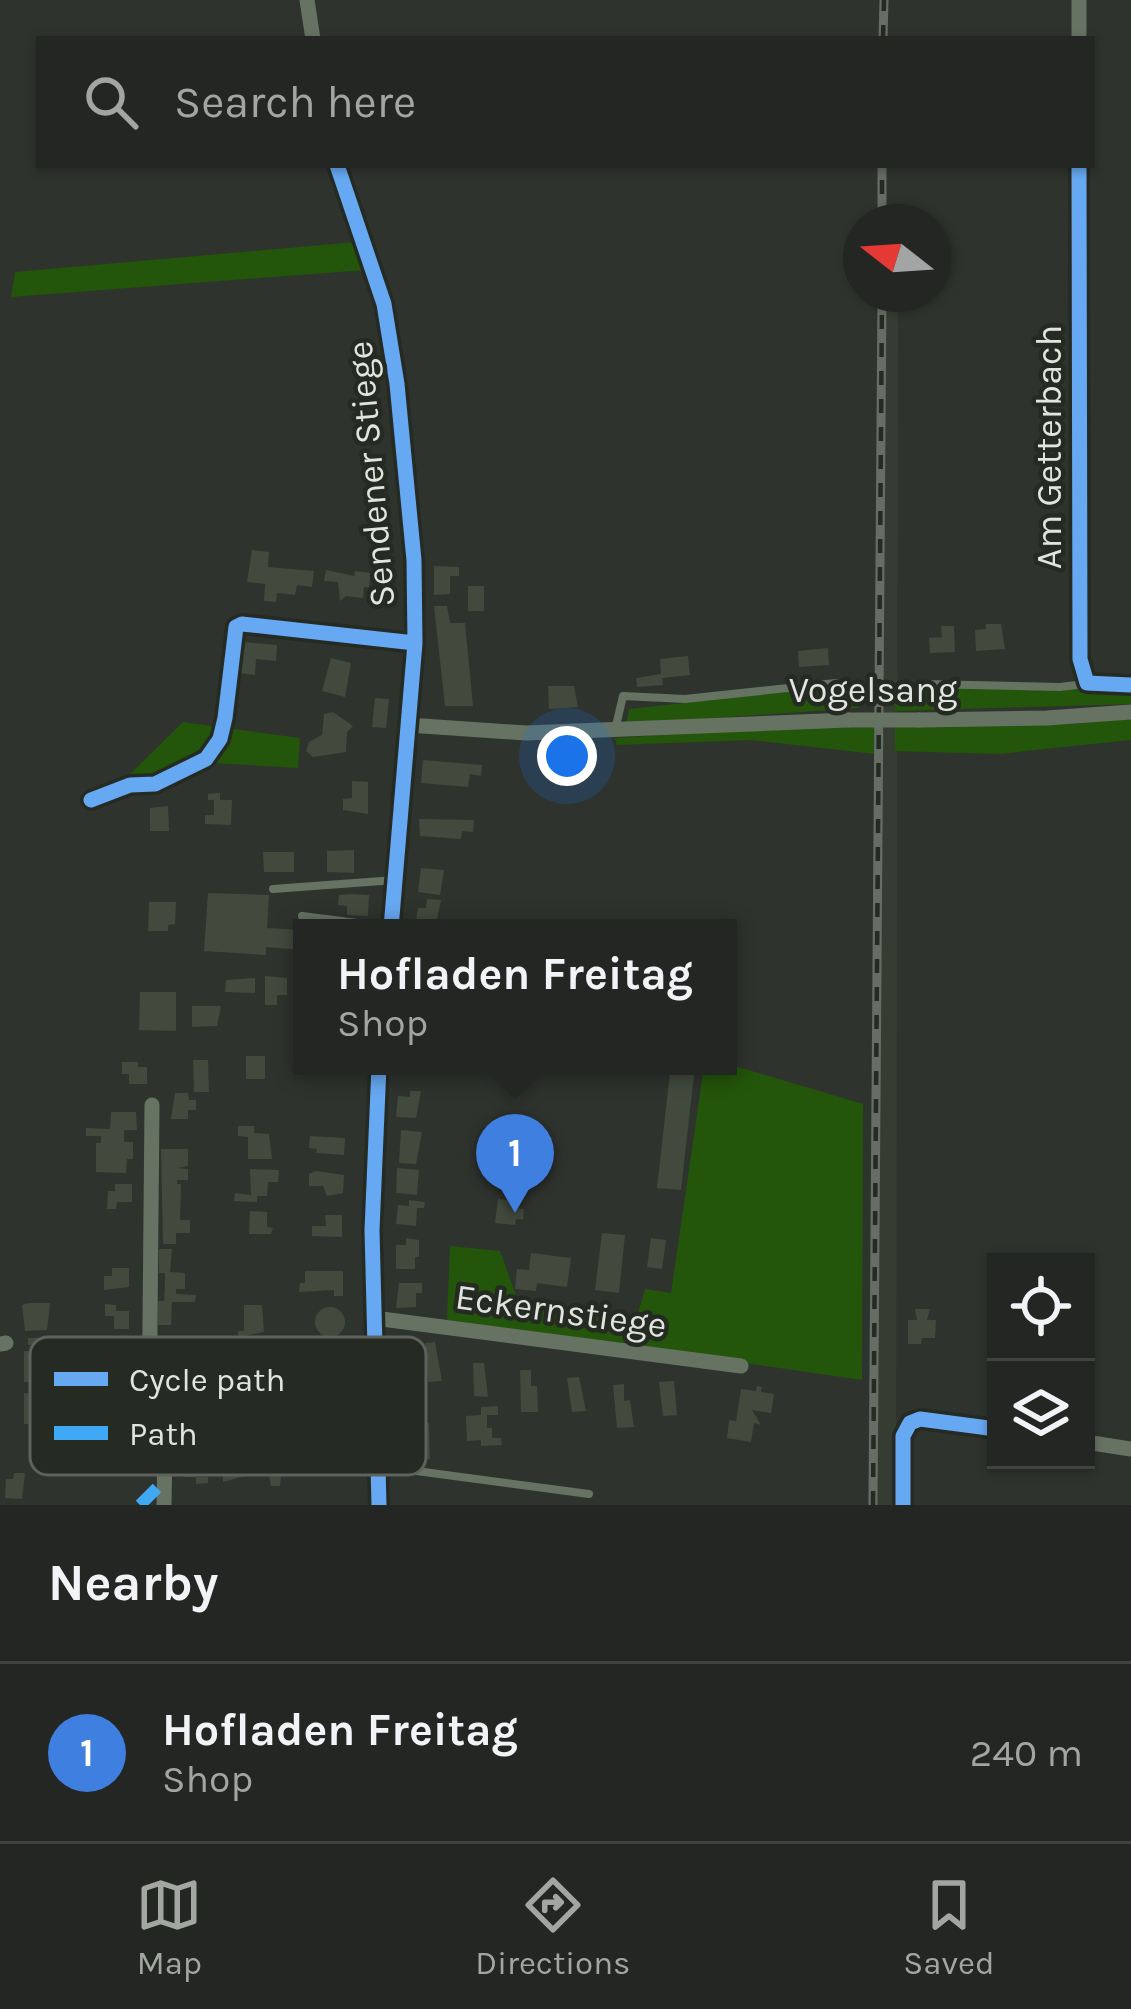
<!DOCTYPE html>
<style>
body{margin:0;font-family:Karla,sans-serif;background:#2b2e2a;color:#f1f3f6}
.controls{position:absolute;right:36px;bottom:36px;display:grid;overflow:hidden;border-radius:0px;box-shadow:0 3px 9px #0004}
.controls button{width:108px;height:108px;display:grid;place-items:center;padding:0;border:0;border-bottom:3px solid #404340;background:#232622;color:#f1f3f6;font:60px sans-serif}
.compass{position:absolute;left:843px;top:204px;width:108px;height:108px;border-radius:50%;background:#232622;box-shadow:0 3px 9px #0004;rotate:287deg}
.you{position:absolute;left:567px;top:756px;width:42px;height:42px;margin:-30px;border:9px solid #fff;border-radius:50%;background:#1a73e8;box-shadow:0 0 0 18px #1a73e833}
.badge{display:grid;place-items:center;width:78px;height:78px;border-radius:50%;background:#a3a7a2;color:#fff;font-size:39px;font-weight:700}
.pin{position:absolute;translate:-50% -99px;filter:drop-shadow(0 3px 6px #0008)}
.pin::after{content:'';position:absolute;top:63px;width:42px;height:36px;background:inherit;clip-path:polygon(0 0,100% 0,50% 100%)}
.popup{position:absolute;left:293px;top:919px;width:444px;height:156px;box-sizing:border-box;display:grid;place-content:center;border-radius:0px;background:#232622;filter:drop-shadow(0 3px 9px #0005);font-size:39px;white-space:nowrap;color:#a3a5a5}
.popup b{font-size:45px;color:#f1f3f6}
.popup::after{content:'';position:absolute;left:50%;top:100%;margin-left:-24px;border:24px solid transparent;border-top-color:#232622}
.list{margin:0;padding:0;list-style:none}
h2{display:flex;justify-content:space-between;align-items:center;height:156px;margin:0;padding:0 48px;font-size:51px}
h2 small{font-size:39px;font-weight:400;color:#a3a5a5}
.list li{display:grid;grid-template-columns:78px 1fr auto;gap:36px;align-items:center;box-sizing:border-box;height:180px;padding:0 48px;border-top:3px solid #404340}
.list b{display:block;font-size:45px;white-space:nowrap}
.list p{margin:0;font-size:39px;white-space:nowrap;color:#a3a5a5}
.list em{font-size:39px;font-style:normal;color:#a3a5a5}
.icon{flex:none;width:66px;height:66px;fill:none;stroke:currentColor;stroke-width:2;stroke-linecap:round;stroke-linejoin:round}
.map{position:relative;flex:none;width:1131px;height:1505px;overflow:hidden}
.search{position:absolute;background:#232622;box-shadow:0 3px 9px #0004;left:36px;right:36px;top:36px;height:132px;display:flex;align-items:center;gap:30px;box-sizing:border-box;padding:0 42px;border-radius:0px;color:#a3a5a5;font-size:45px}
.sheet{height:336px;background:#232622}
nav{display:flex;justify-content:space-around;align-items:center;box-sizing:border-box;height:168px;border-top:3px solid #404340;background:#232622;font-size:33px;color:#a3a5a5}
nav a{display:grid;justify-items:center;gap:6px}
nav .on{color:#a3a7a2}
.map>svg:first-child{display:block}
.built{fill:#353d32}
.green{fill:#23550a}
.building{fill:#414a3d}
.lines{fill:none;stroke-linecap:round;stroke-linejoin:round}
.lane{stroke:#667363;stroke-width:8}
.street{stroke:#667363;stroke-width:15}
.rail-casing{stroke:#666d64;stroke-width:9}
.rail{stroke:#252a23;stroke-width:4.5;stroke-dasharray:14;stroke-linecap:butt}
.street-bridge{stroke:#667363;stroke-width:15}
.quiet{stroke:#3fa9f5;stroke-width:12;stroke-dasharray:24 12;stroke-linecap:butt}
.cycleway-casing{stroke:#252a23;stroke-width:22}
.cycleway{stroke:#66a8f1;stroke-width:15}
.labels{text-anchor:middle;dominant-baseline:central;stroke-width:9;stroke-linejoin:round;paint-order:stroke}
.street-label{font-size:36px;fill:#e1e5e0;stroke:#252a23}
.key{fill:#252a23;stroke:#5d625c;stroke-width:3}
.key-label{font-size:33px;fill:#e1e5e0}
</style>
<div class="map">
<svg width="1131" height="1505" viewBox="0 0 1131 1505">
<rect width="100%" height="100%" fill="#2f332e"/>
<!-- built -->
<path class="built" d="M878,294H898L896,1505H868Z"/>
<!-- green -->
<path class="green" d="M356,242L366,270L11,297L15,272Z
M858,684L859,708L626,724L629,709Z
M1131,686V704L895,711V688Z
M1131,718V740L998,754L895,751V726L1075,724Z
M183,722L300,738L298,768L213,763L119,785Z
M875,727V754L751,740L617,745L615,738L755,729Z
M728,1064L863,1104L862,1380L447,1320L450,1246L500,1251L517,1298L637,1316L645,1289L671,1293L704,1066Z"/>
<!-- building -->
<path class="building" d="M252,550L269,552L268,567L314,571L312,587L297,585L295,595L277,593L276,602L264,601L265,584L247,582Z
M434,566L459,567V576H450V594L434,595Z
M326,570L354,576L355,571L371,573L369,587H364L363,598L346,596L340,601L338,582L324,581Z
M468,586H484V611H468Z
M434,606H447L450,623H465L473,706H445Z
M986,624H1001L1005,649L976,651L975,630L986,629Z
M941,626H954L955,652L930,653L929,638L942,637Z
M241,642L277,645L276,661L256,659L255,675L238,673Z
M828,648L829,665L799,667L798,651Z
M688,656L690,675L662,678L663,685L637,687L636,678L661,674L660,659Z
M331,658L351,663L345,697L322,691Z
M548,686H574L578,707L549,709Z
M375,698L389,699L386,728L372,727Z
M333,712L353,726L347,732L346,752L313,757L306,751L309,742L322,735L324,714Z
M423,760L482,765L481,776L470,774L468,787L421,783Z
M352,781L368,782V814L343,810V799L352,798Z
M220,793V800H232L231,825L205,824V815H214V800H208V794Z
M168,806L169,831H150V808Z
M419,819L474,820L473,832L462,831L461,839L420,836Z
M354,850V873L327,872V851Z
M263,852H294V872H264Z
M421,868L444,870L440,895L418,892Z
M208,893L269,895L267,928L302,930V950L266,947V955L204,951Z
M351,894L369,895L368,916L347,915V906L338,905L339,895Z
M427,899L441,900L436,924L433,928H415L418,908H426Z
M149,902H176L175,924L168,925V931H148Z
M265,976L287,978V995H277V1005H265Z
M255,978V993L225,992L226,980Z
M140,992H176V1031L139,1030Z
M192,1006H221L217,1026L192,1027Z
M246,1056H265V1079H246Z
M193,1060H208L209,1092H194Z
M122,1062H138V1067H147V1084H129V1074H122Z
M670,1072L694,1075L681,1190L657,1188Z
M410,1091H421L416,1118L396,1117L398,1096L410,1097Z
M175,1093H188L189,1100H196V1110H188V1119H171Z
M111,1112H136L137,1130H124V1142H133V1159H127L126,1173L96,1172V1143H101V1136H86V1128L110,1129Z
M238,1126H254V1133L269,1134L272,1159H248V1137L238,1136Z
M401,1130L422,1132L416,1164L399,1163Z
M310,1136L345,1138L344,1155L316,1153L317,1149L309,1148Z
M161,1149H188V1166L177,1168L188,1169V1180H177V1184H181L180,1220H190V1233H176V1244H163Z
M397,1168L419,1170L417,1195L396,1193Z
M250,1169L279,1170L278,1182H268L267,1196H257V1202L234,1201L235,1193L251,1195Z
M316,1171L344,1175L343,1193L327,1196L323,1186H309V1174Z
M115,1184H132V1202H117L116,1209H107L108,1191H115Z
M498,1199L518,1201L517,1208L524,1209L523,1219H516L515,1225L495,1223Z
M409,1200L425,1202L424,1208H417L416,1226L396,1224L398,1205L409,1206Z
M250,1211L267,1212V1227L273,1228L271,1234H249Z
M325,1215H342V1237L312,1236V1226H326Z
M602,1233L625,1235L619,1293L595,1290Z
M406,1238L419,1240V1257H415V1269H396V1245H406Z
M651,1238L666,1240L662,1269L647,1267Z
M159,1249H172L170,1272L185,1273V1289H176V1294L196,1295L195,1302H172L171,1325H158V1301H164L165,1283V1273H159Z
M531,1253L571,1258L567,1287L537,1283L536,1291L515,1289L517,1269L529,1270Z
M112,1268H129V1287L104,1290V1276H112Z
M305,1271H343V1296H334V1290L299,1292L300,1283H305Z
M399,1283H422V1293H416V1307L396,1308Z
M29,1303H50L47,1330L25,1331L22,1305Z
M105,1304L116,1305V1311H129V1329H114V1316H105Z
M244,1305H262L264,1332L238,1337V1331H244Z
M315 1322a15 15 0 1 1 30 0a15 15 0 1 1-30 0Z
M915,1309H930L927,1320H936L935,1338H922L921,1344H908V1320H917Z
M28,1338H46L44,1351L46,1357L52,1358L51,1376H46V1382H24V1351H38V1345H28Z
M435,1342L442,1381L428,1382L425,1343Z
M130,1352L128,1377H113V1365H105V1354Z
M473,1363H484L488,1397L474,1396Z
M168,1364H183V1381H189V1399H178V1381L168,1380Z
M520,1370H531V1386H537L538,1412H521Z
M579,1377L586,1411L572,1412L567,1378Z
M674,1381L677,1415L663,1416L659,1382Z
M624,1384V1401L630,1400L634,1427L617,1428L613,1385Z
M757,1386L762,1387L761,1392L774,1394L771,1413L752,1410L761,1425L754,1423L751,1442L727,1438L729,1420L736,1421L741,1389L756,1391Z
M234,1387H261L260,1407H234Z
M280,1391H311V1403L317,1405L323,1402V1395H356L355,1419L323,1418V1424H317L311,1415L273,1413L272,1422H259V1410L280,1402Z
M24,1393L45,1394V1400H51V1418H45V1424H24Z
M204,1394H215L217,1425L195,1424V1401H204Z
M95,1395H116V1404L134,1408V1424L110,1423L115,1409L95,1412Z
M164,1401H170V1407L178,1409V1426H158L157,1407H164Z
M498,1406V1415H487V1428H492V1438H501L502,1445L481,1446V1440L467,1441L466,1416L481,1415V1407Z
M406,1417H423V1424L429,1423L430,1459H423L424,1468L406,1466Z
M280,1453H293L294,1475H281L280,1486H271L268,1471H277Z
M331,1453H348L347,1476H331Z
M185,1454L213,1455L212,1466L201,1465L197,1472V1477H208V1483L196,1484V1477H184Z
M249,1459L251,1468L245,1476L223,1482V1469H228V1461Z
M14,1473H25L22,1499L5,1498L6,1479H13Z"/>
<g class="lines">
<!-- lane -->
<path class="lane" d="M924,684L1060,687L1085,684
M615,730L623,696L685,699L836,683
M273,889L395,880
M302,916L389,927
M379,1466L589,1494"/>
<!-- street -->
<path class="street" d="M307,0L313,39
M1079,0V39
M337,165L384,304L397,384L414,560L415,643L391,928
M1079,165L1080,659L1087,683L1131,685
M919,720L1047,718L1131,712
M408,725L526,733L848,720
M152,1105L149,1433L165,1445L175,1441L376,1440
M374,1318L741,1366
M0,1344L6,1343
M1086,1442L1131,1449
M164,1505L165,1445
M379,1505L372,1230L379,1066
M903,1505V1436L910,1423L920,1419L996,1429"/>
<!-- rail casing -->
<g class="rail-casing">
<path id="rail" d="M883,39L884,0
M882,222V165
M873,1505L882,294"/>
</g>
<!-- rail -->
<use href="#rail" class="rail"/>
<!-- street-bridge -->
<path class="street-bridge" d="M848,720H919"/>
<!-- quiet -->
<path class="quiet" d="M140,1505L163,1482"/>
<!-- cycleway casing -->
<g class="cycleway-casing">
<path id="cycleway" d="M337,165L384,304L397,384L414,560L415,643L391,928
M1079,165L1080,659L1087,683L1131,685
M91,800L130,785L155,784L206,759L220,739L225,718L236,627L242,624L415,643
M379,1505L372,1230L379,1066
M903,1505V1436L910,1423L920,1419L996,1429"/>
</g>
<!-- cycleway -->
<use href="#cycleway" class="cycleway"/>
</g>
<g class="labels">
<!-- street labels -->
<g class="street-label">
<text transform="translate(1049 447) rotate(-90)">Am Getterbach</text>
<text transform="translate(371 474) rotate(-95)">Sendener Stiege</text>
<text x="873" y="690">Vogelsang</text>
<text transform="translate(561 1311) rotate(8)">Eckernstiege</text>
</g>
</g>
<!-- legend -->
<rect x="30" y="1337" width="396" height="138" rx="18" class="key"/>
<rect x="54" y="1372" width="54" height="14" fill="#66a8f1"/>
<rect x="54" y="1426" width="54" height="14" fill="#3fa9f5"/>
<g class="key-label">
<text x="129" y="1391">Cycle path</text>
<text x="129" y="1445">Path</text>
</g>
</svg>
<div class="controls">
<button><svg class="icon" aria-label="locate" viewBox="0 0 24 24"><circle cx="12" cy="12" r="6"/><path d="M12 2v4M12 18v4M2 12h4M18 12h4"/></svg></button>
<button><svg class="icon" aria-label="layers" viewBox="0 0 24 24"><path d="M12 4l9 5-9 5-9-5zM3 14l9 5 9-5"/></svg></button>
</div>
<svg class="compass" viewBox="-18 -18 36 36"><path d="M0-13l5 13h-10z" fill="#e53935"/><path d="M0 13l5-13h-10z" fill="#a3a5a5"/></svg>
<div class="you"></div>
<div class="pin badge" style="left:515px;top:1213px;background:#3f7fe0">1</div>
<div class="popup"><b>Hofladen Freitag</b>Shop</div>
<div class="search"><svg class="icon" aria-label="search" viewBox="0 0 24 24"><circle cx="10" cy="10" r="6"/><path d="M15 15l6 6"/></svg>Search here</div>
</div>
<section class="sheet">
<h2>Nearby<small></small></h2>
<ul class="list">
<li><span class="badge" style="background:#3f7fe0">1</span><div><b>Hofladen Freitag</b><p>Shop</p></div><em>240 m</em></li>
</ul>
</section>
<nav>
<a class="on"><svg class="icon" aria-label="map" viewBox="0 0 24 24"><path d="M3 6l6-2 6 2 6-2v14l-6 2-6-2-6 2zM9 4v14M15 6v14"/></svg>Map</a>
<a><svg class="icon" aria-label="directions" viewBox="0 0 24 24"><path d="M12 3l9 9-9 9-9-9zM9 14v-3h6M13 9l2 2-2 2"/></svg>Directions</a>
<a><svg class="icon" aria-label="saved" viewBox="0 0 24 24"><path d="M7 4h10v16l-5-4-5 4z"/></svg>Saved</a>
</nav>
